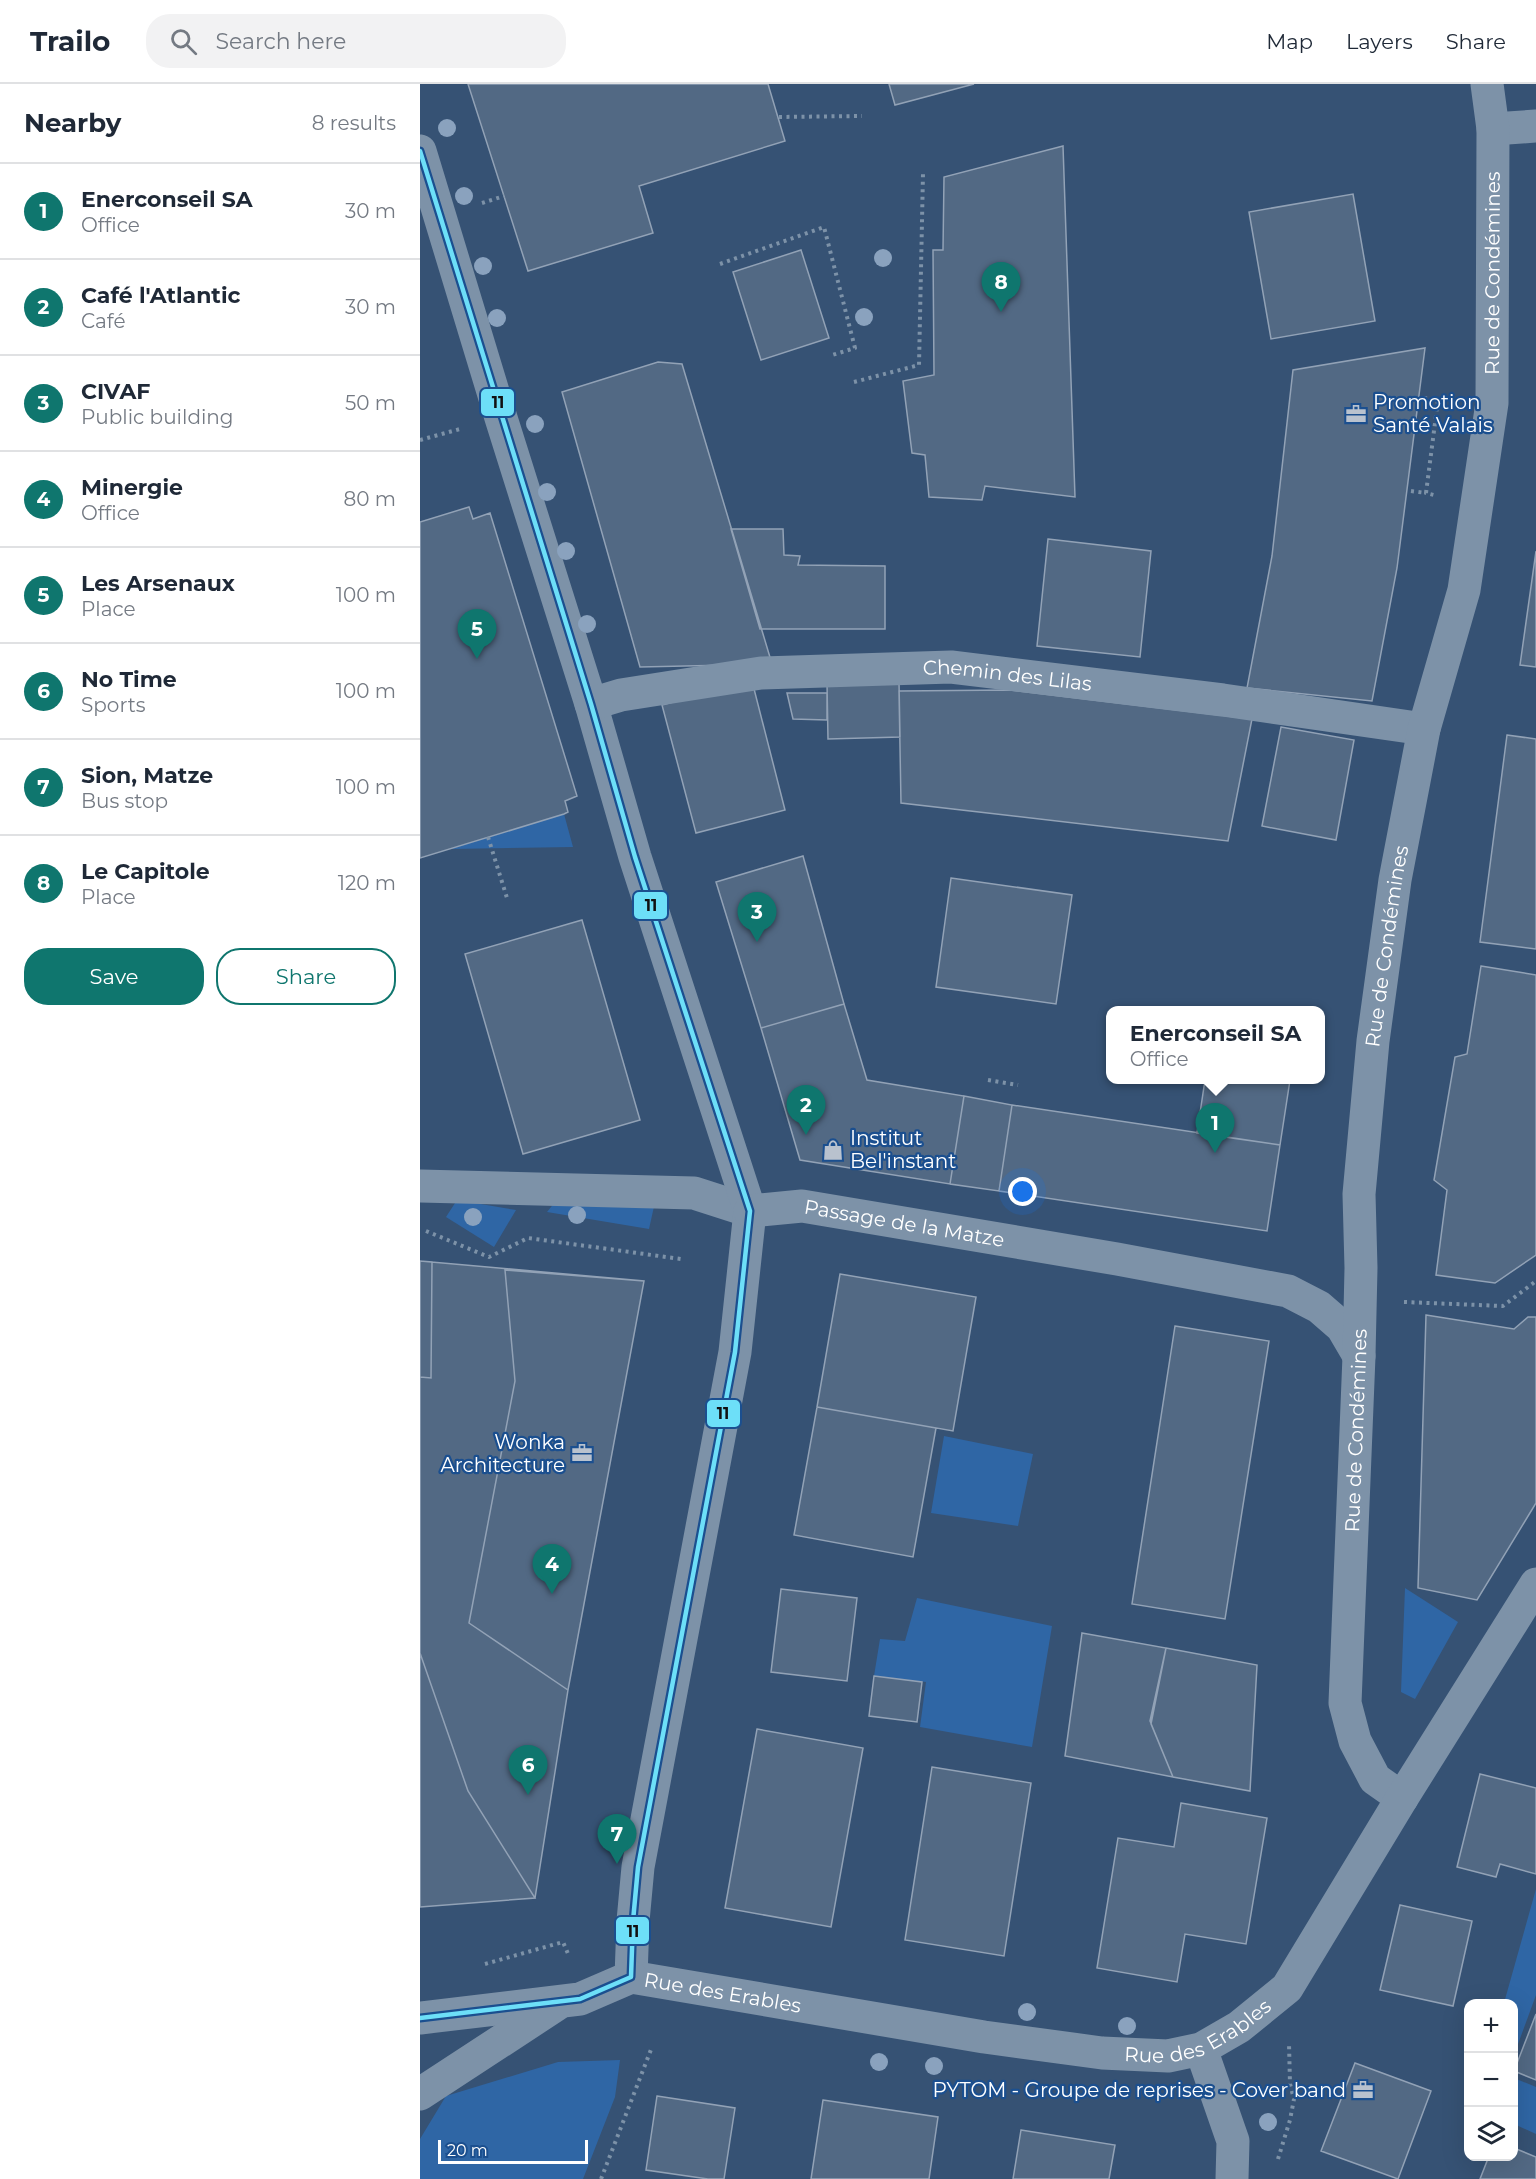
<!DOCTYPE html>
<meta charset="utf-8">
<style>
body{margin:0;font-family:Montserrat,sans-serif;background:#f2f2f3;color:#1f2937}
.controls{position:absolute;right:18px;bottom:18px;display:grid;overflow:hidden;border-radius:12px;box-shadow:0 6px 24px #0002}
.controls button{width:54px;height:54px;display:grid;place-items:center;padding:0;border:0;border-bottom:2px solid #e0e1e3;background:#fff;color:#1f2937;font:30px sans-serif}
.scale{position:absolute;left:18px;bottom:15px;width:150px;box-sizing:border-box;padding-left:6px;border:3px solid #fff;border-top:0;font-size:16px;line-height:21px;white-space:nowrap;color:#fff;-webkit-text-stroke:4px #1b4f8f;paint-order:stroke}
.you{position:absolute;left:603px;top:1108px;width:21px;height:21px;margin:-15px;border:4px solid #fff;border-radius:50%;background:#1a73e8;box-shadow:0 0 0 9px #1a73e833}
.badge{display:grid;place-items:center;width:39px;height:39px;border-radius:50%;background:#0f766e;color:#fff;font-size:20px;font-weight:700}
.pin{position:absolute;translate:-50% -50px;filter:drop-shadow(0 2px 3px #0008)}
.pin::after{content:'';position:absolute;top:32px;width:21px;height:18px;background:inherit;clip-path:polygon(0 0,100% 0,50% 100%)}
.popup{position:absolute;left:686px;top:922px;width:219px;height:78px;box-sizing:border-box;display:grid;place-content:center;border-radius:12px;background:#fff;filter:drop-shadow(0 2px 4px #0005);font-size:20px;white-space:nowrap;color:#747a83}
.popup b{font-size:22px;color:#1f2937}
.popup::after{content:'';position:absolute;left:50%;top:100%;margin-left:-12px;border:12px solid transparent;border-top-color:#fff}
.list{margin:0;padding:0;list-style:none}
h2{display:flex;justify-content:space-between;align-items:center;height:78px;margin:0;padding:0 24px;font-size:26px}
h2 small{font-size:20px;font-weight:400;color:#747a83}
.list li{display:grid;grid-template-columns:39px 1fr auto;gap:18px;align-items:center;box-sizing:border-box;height:96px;padding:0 24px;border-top:2px solid #e0e1e3}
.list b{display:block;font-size:22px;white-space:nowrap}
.list p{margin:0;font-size:20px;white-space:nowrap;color:#747a83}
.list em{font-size:20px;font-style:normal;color:#747a83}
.actions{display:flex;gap:12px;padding:18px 24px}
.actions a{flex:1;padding:14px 0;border:2px solid #0f766e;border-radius:24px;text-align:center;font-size:21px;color:#0f766e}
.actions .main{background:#0f766e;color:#fff}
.icon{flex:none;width:33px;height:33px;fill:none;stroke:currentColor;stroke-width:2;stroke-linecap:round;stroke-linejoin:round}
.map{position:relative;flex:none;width:1116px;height:2095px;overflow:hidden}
header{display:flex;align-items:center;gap:36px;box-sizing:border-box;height:84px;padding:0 30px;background:#fff;border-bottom:2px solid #e0e1e3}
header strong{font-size:28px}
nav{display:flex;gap:33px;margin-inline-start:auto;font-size:21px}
.search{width:420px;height:54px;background:#f2f2f3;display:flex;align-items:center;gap:15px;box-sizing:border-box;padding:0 21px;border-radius:24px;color:#747a83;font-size:22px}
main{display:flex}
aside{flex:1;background:#fff}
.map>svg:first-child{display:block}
.green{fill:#2f66a5}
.building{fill:#526984;stroke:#92a2b6;stroke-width:1.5}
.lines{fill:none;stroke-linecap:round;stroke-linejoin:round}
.path{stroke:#7d92a8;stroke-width:4;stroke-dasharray:3 4.5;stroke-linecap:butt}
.pedestrian{stroke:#7d92a8;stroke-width:33}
.minor{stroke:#7d92a8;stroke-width:33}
.bus-1-casing{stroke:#1b4f8f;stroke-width:9}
.bus-1{stroke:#6ddff8;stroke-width:4.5}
.tree{fill:#8aa2be}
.labels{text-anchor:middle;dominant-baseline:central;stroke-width:4.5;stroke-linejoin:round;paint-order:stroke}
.street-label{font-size:20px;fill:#fff;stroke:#1b4f8f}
.poi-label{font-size:20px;fill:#fff;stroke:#1b4f8f;text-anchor:start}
.line-badge{stroke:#1b4f8f;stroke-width:2}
.pale-badge-label{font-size:16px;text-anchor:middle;font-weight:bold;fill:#111}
</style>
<header>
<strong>Trailo</strong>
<div class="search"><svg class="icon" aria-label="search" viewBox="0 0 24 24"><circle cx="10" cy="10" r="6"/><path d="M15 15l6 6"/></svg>Search here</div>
<nav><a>Map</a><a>Layers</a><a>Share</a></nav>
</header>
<main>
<aside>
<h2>Nearby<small>8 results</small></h2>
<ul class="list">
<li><span class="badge">1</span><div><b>Enerconseil SA</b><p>Office</p></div><em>30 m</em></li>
<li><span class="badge">2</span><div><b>Café l'Atlantic</b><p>Café</p></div><em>30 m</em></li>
<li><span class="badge">3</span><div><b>CIVAF</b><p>Public building</p></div><em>50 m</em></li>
<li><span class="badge">4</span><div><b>Minergie</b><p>Office</p></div><em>80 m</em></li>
<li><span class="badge">5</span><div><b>Les Arsenaux</b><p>Place</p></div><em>100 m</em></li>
<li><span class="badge">6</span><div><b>No Time</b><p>Sports</p></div><em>100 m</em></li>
<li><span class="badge">7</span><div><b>Sion, Matze</b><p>Bus stop</p></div><em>100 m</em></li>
<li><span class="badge">8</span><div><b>Le Capitole</b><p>Place</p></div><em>120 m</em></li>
</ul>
<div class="actions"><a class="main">Save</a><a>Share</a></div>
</aside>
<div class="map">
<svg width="1116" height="2095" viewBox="0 0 1116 2095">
<rect width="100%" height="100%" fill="#365274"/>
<!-- green -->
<path class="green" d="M144,730L153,763L30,765Z
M37,1116L96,1126L74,1163L26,1133Z
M135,1118H235L229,1145L127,1128Z
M524,1352L613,1370L598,1442L511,1429Z
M985,1504L1038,1538L995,1615L981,1608Z
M497,1514L632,1542L612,1663L500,1643L506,1598L454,1592L460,1555L485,1557Z
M1116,1805V1911L1094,1971V1920L1084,1919Z
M200,1976L195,2013L163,2095H0V2055L26,2012L138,1978Z
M1094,1994L1116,2003V2050L1094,2040Z"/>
<!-- building -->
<path class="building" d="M48,0H348L365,57L219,102L233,149L108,187Z
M469,0H554L475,21Z
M643,62L655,413L565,402L562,416L509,413L505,371L492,369L483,297L514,291L513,166H523L524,93Z
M933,110L955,237L851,255L829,128Z
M381,166L409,254L341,276L313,188Z
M1005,264L977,484L952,617L827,604L852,472L873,286Z
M238,278L262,280L352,580L220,583L142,308Z
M49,423L53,435L70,429L157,712L145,717L148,728L144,730L0,774V438Z
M311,445H363L364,471L380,472L378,481L465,482V545H340Z
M628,455L731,467L720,573L617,562Z
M1116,467V583L1100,581Z
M332,597L365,726L276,749L242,621Z
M479,598L480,653L408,655L407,599Z
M590,606L832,635L808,757L481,719L479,607Z
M367,609H407V636L373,635Z
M861,643L934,656L916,756L842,742Z
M1087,651L1116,655V865L1060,858Z
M383,772L424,920L341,944L296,798Z
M531,794L652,811L636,920L516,903Z
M162,836L220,1036L103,1070L45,870Z
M1061,882L1116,891V1171L1075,1199L1016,1191L1027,1106L1014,1096L1035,973L1047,970Z
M424,920L447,996L544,1012L530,1100L380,1076L341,944Z
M785,996H870L860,1061L777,1049Z
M544,1012L592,1021L579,1107L530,1100Z
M592,1021L860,1061L847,1147L579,1107Z
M0,1177L12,1178L11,1294L0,1293Z
M0,1177L224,1197L148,1606L115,1814L0,1823Z
M85,1186L224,1197L148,1606L49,1539L95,1297Z
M420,1190L556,1213L533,1347L397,1323Z
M1006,1231L1094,1245L1108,1233H1116V1419L1057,1516L998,1504Z
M755,1242L849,1257L805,1535L712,1520Z
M397,1323L516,1344L493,1473L374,1451Z
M361,1505L437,1514L427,1597L351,1588Z
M662,1549L746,1564L730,1637L753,1693L645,1672Z
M746,1564L837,1581L830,1707L753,1693L731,1640Z
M0,1569L48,1707L115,1814L0,1823Z
M454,1592L502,1598L497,1638L449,1632Z
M337,1645L443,1664L411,1843L305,1824Z
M512,1683L611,1699L584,1872L485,1856Z
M1060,1690L1116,1704V1790L1080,1780L1076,1793L1037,1783Z
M761,1719L847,1734L826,1860L765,1850L757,1898L677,1884L698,1754L754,1763Z
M980,1821L1052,1837L1033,1922L960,1906Z
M1116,1930V1996L1094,1987Z
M935,1979L1011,2007L978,2095L901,2067Z
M237,2012L315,2024L304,2095H288L226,2086Z
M403,2016L518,2033L509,2095H391Z
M601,2046L695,2061L689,2095H593Z
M1094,2064L1116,2073V2095H1060L1069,2072H1094Z"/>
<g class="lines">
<!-- path -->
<path class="path" d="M359,33L442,32
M62,119L84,112
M300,180L404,143L435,264L409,272
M434,298L499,281L503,89
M1004,314L1018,316L1006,409L1014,411
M0,356L40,345
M991,407L1006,409
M68,753L87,814
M568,996L598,1001
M6,1147L69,1173L108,1154L261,1175
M984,1218L1083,1222L1116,1197
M65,1880L143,1858L149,1872
M858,2075L870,2036L874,2015L870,2000L869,1959
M181,2095L232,1963"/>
<!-- pedestrian -->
<path class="pedestrian" d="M0,1102L274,1109L330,1127"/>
<!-- minor -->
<g class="minor">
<path d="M1073,45L1116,42"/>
<path d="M0,67L81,334L171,620L215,773L330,1127L315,1268L218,1783L213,1837L211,1893"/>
<path id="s1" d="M171,620L201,611L341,589L531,583L803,616L1004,645"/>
<path id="s2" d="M330,1127L382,1122L697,1175L868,1207L899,1223L922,1243L939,1272"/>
<path id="s3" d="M982,1714L955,1695L935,1657L925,1619L939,1272L941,1184L939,1110L953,957L975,796L1004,645L1044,506L1072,319L1073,45L1067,0"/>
<path id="s4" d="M211,1893L564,1953L682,1969L748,1972L781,1965L819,1943L867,1904L982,1714L1116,1500"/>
<path d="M0,1934L160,1915L211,1893"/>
<path d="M781,1965L813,2057L812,2095"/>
<path d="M0,2010L136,1921"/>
</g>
<!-- bus-1 casing -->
<g class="bus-1-casing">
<path id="bus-1" d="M0,67L171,620L215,773L330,1127L315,1268L218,1783L213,1837L211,1893L160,1915L0,1934"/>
</g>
<!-- bus-1 -->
<use href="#bus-1" class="bus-1"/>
</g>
<!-- trees -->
<g class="tree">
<circle cx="27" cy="44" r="9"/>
<circle cx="44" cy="112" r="9"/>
<circle cx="463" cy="174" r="9"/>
<circle cx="63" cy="182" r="9"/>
<circle cx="444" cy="233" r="9"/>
<circle cx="77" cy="234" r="9"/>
<circle cx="115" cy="340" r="9"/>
<circle cx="127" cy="408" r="9"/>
<circle cx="146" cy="467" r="9"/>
<circle cx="167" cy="540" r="9"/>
<circle cx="157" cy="1131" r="9"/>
<circle cx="53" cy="1133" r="9"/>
<circle cx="607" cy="1928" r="9"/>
<circle cx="707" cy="1942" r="9"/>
<circle cx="459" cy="1978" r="9"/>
<circle cx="514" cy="1982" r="9"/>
<circle cx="848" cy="2038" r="9"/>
</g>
<!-- icons -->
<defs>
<g id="office-bare" transform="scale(1.62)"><path d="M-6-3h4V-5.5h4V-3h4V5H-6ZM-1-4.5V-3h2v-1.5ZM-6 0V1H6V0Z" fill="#b9c2ce" stroke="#1b4f8f" stroke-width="2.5" paint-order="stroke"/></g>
<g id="shop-bare" transform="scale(1.62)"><path d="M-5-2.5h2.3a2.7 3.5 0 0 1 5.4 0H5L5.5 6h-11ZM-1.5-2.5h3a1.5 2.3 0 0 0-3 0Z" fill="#b9c2ce" stroke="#1b4f8f" stroke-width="2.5" paint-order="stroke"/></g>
</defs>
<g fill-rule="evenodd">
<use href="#office-bare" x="936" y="330"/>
<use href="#shop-bare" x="413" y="1066"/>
<use href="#office-bare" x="162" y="1369"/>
<use href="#office-bare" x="943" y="2006"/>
</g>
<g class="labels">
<!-- street labels -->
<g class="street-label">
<text stroke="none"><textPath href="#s3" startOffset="1558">Rue de Condémines</textPath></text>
<text stroke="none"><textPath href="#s1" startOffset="420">Chemin des Lilas</textPath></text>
<text stroke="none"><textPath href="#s3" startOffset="874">Rue de Condémines</textPath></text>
<text stroke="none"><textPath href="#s2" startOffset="156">Passage de la Matze</textPath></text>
<text stroke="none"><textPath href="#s3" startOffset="388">Rue de Condémines</textPath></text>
<text stroke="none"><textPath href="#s4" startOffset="93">Rue des Erables</textPath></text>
<text stroke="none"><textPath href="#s4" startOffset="579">Rue des Erables</textPath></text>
</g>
<!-- poi labels -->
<g class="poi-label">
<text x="953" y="318">Promotion<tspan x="953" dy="23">Santé Valais</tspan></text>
<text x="430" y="1054">Institut<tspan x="430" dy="23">Bel'instant</tspan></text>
<text x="145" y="1358" text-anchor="end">Wonka<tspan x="145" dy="23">Architecture</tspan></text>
<text x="926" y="2006" text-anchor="end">PYTOM - Groupe de reprises - Cover band</text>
</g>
</g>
<g class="line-badge">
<rect x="60" y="304" width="35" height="29" rx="6" fill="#6ddff8"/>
<rect x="213" y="807" width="35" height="29" rx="6" fill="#6ddff8"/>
<rect x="286" y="1315" width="35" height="29" rx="6" fill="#6ddff8"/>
<rect x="195" y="1832" width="35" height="29" rx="6" fill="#6ddff8"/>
</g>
<g class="pale-badge-label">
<text x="78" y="324">11</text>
<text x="231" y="827">11</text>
<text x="303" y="1335">11</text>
<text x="213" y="1853">11</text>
</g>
</svg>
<div class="controls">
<button>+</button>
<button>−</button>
<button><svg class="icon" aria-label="layers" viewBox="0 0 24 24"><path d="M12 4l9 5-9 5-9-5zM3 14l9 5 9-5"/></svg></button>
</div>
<div class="scale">20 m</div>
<div class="you"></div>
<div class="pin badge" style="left:795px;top:1069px">1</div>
<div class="popup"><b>Enerconseil SA</b>Office</div>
<div class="pin badge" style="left:386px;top:1051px">2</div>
<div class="pin badge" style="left:337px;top:858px">3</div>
<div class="pin badge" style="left:132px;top:1510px">4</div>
<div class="pin badge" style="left:57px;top:575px">5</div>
<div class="pin badge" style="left:108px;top:1711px">6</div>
<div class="pin badge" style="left:197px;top:1780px">7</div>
<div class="pin badge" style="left:581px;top:228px">8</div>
</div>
</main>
